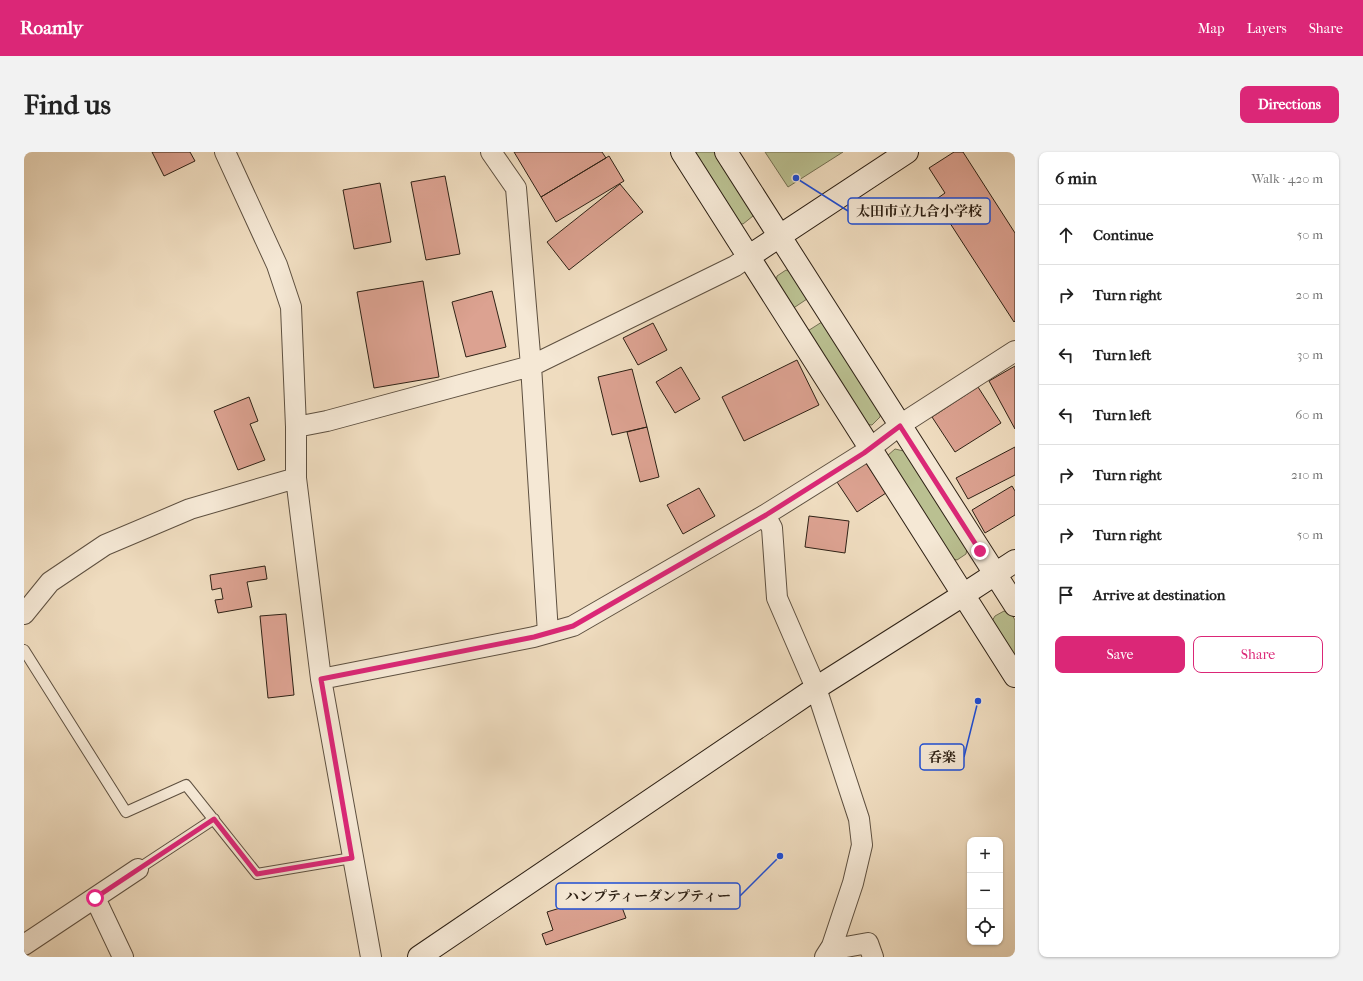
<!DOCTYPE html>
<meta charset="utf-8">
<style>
body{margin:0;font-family:"IM FELL French Canon","Noto Serif JP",serif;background:#f2f2f2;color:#222}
.controls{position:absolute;right:12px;bottom:12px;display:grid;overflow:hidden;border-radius:8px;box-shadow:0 1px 3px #0004}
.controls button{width:36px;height:36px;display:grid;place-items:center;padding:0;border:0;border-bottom:1px solid #e0e0e0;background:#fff;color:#222;font:20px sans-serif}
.stop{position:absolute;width:12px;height:12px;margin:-9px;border:3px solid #db2777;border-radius:50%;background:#fff}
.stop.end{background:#db2777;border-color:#fff;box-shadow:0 1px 4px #0008}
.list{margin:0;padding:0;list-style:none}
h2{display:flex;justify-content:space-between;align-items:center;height:52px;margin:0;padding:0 16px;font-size:17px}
h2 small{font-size:13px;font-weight:400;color:#767676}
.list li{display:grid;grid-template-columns:26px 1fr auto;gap:12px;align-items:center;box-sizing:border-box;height:60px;padding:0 16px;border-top:1px solid #e0e0e0}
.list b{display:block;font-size:15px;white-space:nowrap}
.list em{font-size:13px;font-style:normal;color:#767676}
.actions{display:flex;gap:8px;padding:12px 16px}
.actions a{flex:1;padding:9px 0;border:1px solid #db2777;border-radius:8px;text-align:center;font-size:14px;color:#db2777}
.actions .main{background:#db2777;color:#fff}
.icon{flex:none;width:22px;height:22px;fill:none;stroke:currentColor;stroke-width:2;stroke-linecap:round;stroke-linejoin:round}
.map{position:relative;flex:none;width:991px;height:805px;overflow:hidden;border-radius:8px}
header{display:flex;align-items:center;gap:24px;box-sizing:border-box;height:56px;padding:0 20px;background:#db2777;color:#fff}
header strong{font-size:19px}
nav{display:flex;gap:22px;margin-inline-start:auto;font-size:14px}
.intro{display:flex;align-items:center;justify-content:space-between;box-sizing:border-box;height:96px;padding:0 24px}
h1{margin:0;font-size:28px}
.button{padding:10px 18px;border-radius:8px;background:#db2777;color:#fff;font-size:14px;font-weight:700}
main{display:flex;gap:24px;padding:0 24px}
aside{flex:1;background:#fff;border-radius:8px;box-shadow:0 1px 3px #0004}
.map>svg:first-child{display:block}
.green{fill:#bac091;stroke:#747053}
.building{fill:#dca291;stroke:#2e2115}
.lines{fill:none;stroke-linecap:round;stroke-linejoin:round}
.lane-casing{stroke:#5e5040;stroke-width:12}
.street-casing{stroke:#5e5040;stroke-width:22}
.secondary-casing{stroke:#2e2115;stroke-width:24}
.lane{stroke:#f5e8d5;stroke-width:10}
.street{stroke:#f5e8d5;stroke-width:20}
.secondary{stroke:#f5e8d5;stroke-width:22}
.route{stroke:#db2777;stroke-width:5}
.leader{fill:none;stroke:#1d4ed8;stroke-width:1.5}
.callout-dot{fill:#1d4ed8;stroke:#f5e8d5;stroke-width:1.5}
.callout{fill:#f5e8d5;stroke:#1d4ed8;stroke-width:1.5}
.callout-label{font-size:14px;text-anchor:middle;font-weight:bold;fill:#2e2115}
</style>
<header>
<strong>Roamly</strong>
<nav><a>Map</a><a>Layers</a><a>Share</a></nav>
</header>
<div class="intro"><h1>Find us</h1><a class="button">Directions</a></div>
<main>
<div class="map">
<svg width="991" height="805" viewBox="0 0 991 805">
<rect width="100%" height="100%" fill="#efdcbf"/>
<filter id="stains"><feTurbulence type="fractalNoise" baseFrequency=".005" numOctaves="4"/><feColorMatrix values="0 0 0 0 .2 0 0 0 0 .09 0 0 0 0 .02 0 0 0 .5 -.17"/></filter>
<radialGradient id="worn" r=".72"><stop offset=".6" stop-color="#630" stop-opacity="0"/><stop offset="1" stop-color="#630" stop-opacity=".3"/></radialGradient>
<!-- green -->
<path class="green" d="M664,0H694L728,53L729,64L719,72L708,70Z
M741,0H819L764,35Z
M762,118L771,122L786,145L765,159L751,137L753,124Z
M801,168L857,256L856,265L848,273L838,272L779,182Z
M871,297L884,300L944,391L942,402L933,408L923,405L863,304Z
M980,459L988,463L991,468V511L968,469L971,464Z"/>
<!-- building -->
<path class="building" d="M128,0H166L171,9L140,24Z
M490,0H578L582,6L517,45Z
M930,0H939L991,81V169L990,170L911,48L921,41L905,16Z
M585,4L600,29L532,70L517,45Z
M421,24L436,102L402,108L387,30Z
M356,31L367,90L330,97L319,38Z
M596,32L619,60L545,118L523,90Z
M399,129L415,225L350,236L333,140Z
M468,139L482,195L442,205L428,150Z
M629,171L643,198L614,213L599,186Z
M773,208L795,253L720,289L698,245Z
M991,214V277L965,229Z
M657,215L676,247L651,261L632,230Z
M608,217L623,275L588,283L574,225Z
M954,235L977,271L931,300L908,265Z
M225,245L234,269L226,272L241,308L214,318L190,259Z
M623,275L635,325L616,330L603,280Z
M991,295V323L944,347L932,326Z
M842,311L862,341L833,360L813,330Z
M988,334L991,339V363L961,381L948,358Z
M675,336L691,364L659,382L643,353Z
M785,364L825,369L821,401L781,395Z
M241,414L243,427L223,430L228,455L194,461L191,448L199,447L197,436L188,438L186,423Z
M262,462L270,543L244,546L236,464Z
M592,739L602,766L522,793L518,782L529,778L523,760Z"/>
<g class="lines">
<!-- lane casing -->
<g class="lane-casing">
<path id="lane" d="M0,498L102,660L162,633L233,722L328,706
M114,717L190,667"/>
</g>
<!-- street casing -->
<g class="street-casing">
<path id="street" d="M201,0L253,113L267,155L272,275V326L297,527L347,805
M467,0L492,36L507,214L524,481
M272,275L303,269L507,214L711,114L724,105
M741,363L748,376L753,446L792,536L835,667L838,693L829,731L808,794L801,805
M0,462L26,430L81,393L166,357L272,326
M297,527L510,485L549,474L741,363L840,301L876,273L991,199
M71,746L99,805
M0,793L114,717
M808,794L816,796L844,791L849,805"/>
</g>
<!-- secondary casing -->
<g class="secondary-casing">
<path id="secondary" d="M658,0L991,524
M702,0L991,453
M724,105L883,0
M395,805L792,536L939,443L991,409"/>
</g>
<!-- lane -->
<use href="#lane" class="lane"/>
<!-- street -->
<use href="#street" class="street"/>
<!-- secondary -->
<use href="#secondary" class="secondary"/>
</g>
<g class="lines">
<!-- route -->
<path class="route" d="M71,746L190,667L233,722L328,706L297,527L510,485L549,474L742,363L840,301L876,274L956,399"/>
</g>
<!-- callouts -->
<path class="leader" d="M772 26L824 59M954 549L940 605M756 704L716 744"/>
<g class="callout-dot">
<circle cx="772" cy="26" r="4"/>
<circle cx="954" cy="549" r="4"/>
<circle cx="756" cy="704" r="4"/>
</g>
<g class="callout">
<rect x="824" y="46" width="142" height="26" rx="4"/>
<rect x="896" y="592" width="44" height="26" rx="4"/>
<rect x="532" y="731" width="184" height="26" rx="4"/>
</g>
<g class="callout-label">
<text x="895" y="64">太田市立九合小学校</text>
<text x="918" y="610">呑楽</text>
<text x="624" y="749">ハンプティーダンプティー</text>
</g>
<rect width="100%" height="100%" filter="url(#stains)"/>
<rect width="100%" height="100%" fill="url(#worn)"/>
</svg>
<div class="controls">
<button>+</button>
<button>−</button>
<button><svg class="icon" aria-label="locate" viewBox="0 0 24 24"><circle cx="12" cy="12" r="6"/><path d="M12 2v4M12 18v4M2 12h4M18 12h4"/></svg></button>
</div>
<div class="stop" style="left:71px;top:746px"></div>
<div class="stop end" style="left:956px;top:399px"></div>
</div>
<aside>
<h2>6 min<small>Walk · 420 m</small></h2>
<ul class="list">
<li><svg class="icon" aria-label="ahead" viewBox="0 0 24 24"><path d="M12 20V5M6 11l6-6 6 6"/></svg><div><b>Continue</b></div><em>50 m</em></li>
<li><svg class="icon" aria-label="right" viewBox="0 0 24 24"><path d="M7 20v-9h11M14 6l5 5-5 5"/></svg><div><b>Turn right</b></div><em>20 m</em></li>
<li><svg class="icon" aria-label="left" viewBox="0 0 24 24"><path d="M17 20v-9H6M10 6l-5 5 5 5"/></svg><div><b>Turn left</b></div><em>30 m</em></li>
<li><svg class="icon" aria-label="left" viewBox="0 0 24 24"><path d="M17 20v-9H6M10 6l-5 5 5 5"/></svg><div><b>Turn left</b></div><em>60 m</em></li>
<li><svg class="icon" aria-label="right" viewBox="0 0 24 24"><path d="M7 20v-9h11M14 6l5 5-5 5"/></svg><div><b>Turn right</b></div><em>210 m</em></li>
<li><svg class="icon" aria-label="right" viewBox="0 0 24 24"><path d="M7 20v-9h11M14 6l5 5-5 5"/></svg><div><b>Turn right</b></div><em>50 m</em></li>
<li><svg class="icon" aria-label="arrive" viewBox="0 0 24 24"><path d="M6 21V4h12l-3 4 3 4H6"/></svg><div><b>Arrive at destination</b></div></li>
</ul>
<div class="actions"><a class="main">Save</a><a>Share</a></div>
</aside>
</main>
